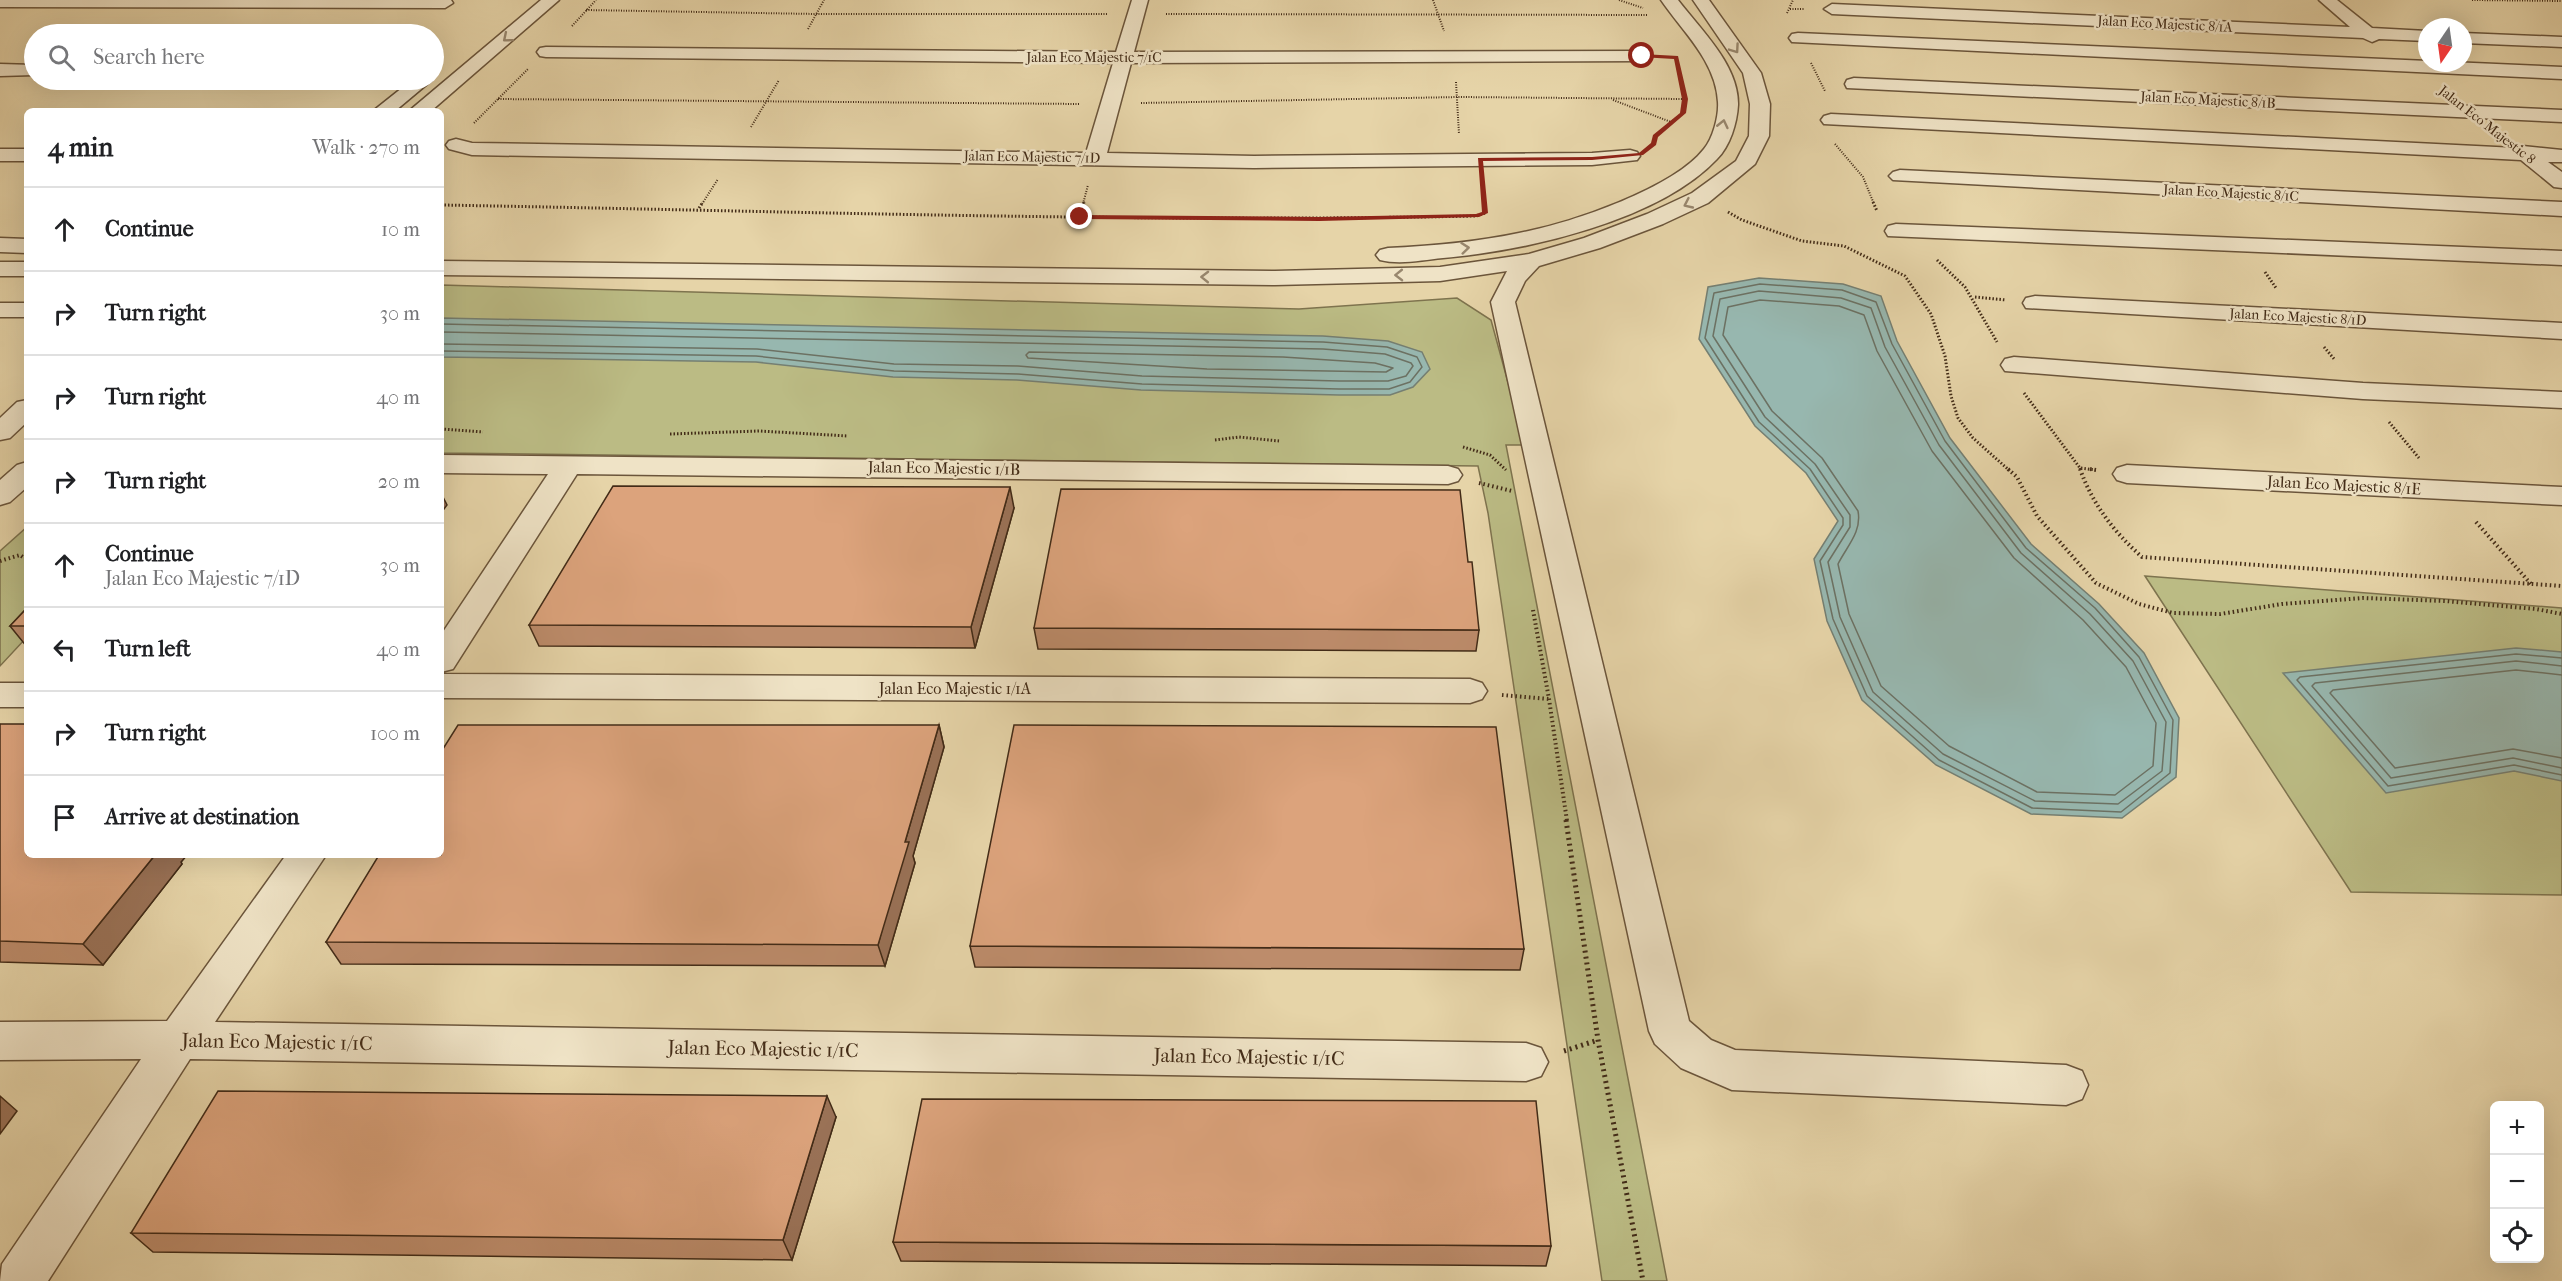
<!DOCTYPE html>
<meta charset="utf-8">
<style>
body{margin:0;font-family:"IM FELL French Canon",serif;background:#f2f2f2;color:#202124}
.controls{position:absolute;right:18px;bottom:18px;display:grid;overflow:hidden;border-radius:9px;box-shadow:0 6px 24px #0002}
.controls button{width:54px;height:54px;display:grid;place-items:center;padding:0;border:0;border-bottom:2px solid #e0e0e0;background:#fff;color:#202124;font:30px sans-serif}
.compass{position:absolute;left:2418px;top:18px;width:54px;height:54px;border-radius:50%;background:#fff;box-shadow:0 6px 24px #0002;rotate:193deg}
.stop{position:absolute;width:18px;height:18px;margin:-14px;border:4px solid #8f2418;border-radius:50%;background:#fff}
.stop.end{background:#8f2418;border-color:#fff;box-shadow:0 2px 6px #0008}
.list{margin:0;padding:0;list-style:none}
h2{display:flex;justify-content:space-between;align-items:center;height:78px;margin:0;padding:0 24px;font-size:26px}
h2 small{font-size:20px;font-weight:400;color:#757577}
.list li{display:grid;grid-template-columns:39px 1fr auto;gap:18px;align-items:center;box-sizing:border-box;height:84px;padding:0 24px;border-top:2px solid #e0e0e0}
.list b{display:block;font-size:22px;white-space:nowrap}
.list p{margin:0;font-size:20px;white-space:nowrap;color:#757577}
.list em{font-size:20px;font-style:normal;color:#757577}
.icon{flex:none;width:33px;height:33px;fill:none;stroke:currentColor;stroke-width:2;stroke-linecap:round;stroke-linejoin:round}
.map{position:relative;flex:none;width:2562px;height:1281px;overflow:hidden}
.search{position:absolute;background:#fff;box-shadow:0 6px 24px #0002;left:24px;top:24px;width:420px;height:66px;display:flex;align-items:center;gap:15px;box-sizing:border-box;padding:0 21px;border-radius:33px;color:#757577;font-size:22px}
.panel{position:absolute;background:#fff;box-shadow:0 6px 24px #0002;left:24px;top:108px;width:420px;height:750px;border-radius:9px}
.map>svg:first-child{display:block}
.green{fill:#bbbb84;stroke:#7e734e;stroke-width:1.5}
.water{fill:#97b7af;stroke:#757f72;stroke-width:1.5}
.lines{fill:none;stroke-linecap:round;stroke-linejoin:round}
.shore{stroke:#6c7163;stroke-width:1.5}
.minor-casing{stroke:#6b553b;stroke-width:3}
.path-far3{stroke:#422b17;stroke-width:2;stroke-dasharray:1 1.5;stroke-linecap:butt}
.path-far2{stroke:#422b17;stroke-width:3;stroke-dasharray:1.5 2;stroke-linecap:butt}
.path-far1{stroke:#422b17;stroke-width:4;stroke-dasharray:1.5 3;stroke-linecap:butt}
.path{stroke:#422b17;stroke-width:5;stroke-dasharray:2 4;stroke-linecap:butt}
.minor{fill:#efe3c6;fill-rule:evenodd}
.wall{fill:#bd8c6b;stroke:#422b17;stroke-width:1.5}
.shaded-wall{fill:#9a7257;stroke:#422b17;stroke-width:1.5}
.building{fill:#dca37c;stroke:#422b17;stroke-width:1.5}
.oneway{stroke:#98876e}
.route{fill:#8f2418}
.labels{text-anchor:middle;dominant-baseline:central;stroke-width:5;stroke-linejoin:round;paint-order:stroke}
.far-street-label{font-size:14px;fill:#422b17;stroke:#efe3c6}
.street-label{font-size:16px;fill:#422b17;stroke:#efe3c6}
.near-street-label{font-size:20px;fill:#422b17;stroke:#efe3c6}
</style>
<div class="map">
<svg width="2562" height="1281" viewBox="0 0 2562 1281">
<rect width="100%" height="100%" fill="#e6d4a8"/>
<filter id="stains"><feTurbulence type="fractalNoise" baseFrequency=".00333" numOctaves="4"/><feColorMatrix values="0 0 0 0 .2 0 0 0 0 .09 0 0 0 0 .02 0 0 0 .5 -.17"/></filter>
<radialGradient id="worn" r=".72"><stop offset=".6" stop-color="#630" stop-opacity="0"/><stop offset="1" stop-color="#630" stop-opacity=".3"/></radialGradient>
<!-- green -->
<path class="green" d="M441,285L1299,309L1457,298L1491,320L1525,445H1506L1667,1281H1602L1488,513L1478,466L441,453Z
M27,527V637L0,666V551Z
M2145,576L2562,608V895L2351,892Z"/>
<!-- water -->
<path class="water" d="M1759,278L1843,284L1881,296L1897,341L1950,438L2031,544L2099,604L2144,653L2179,718L2176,777L2122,818L2031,814L1936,765L1862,700L1827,621L1814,559L1838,521L1806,473L1755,426L1699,339L1708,287Z
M441,318L1323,336L1388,341L1422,352L1430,369L1413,387L1390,395H1339L1141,390L1017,380L893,377L756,362L441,357Z
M2516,648L2562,652V781L2514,771L2386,793L2283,673Z"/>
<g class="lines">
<!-- shore -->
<path class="shore" d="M1760,284L1842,290L1876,302L1892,344L1945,441L2026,548L2095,608L2139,657L2173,720L2170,773L2121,812L2032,808L1939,760L1867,696L1833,619L1820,561L1843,525V518L1810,469L1759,422L1705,338L1714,293Z
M1759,291L1841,298L1871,308L1885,347L1939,445L2021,553L2090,614L2133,661L2166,722L2162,771L2118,804L2035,801L1943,754L1873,692L1840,617L1828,562L1850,527V515L1815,464L1765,417L1713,336L1720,299Z
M1760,300L1839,306L1864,315L1877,351L1932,451L2014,558L2083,620L2126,667L2156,723L2153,766L2115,795L2037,792L1949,746L1881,686L1849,614L1838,564C1847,546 1862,532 1858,511L1822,458L1772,411L1723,335L1728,307Z
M441,324L1323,342L1387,347L1417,357L1422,367L1410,382L1389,389H1339L1142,384L1018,374L894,371L756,356L441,351
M441,332L1323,349L1385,354L1411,363L1413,366L1406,376L1388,381H1339L1142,376L1018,366L894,364L757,349L441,344
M1029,352L1283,357L1375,363L1393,368L1386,372L1207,369L1028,358L1026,355Z
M2562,658L2516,654L2300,677L2297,680L2388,786L2514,765L2562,775
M2562,666L2516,661L2315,683L2312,686L2391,778L2513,758L2562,768
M2562,675L2516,670L2333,690L2330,693L2395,768L2513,749L2562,758"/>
<!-- minor casing -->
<g class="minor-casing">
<path id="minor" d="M0,0H451L453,3L445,8L0,7Z
M541,0H559L431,111H409Z
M1132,0H1148L1134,52L1642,51L1648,52L1651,56L1648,60L1642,61L1131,63L1107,153L1254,156L1592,153L1630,150L1637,152L1640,156L1637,160L1592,165L1254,168L472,155L449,149L446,145L449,141L456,139L472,143L1086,153L1113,63L546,57L540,56L537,52L540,48L546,47L1116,52Z
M1661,0H1678C1700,29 1739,65 1738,105C1737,123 1730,146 1717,159C1659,221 1525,251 1443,258C1423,260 1400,265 1380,260L1376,255L1380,250L1388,248C1432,246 1476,242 1519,233C1568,224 1673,189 1704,149C1713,138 1719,116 1718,102C1716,61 1682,31 1661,0Z
M1693,0H1709L1761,73L1770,104L1769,136L1755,164L1708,203L1663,224L1600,248L1539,266L1525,281L1515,302L1689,1021L1711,1040L1735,1050L2066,1065L2082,1071L2088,1085L2082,1099L2066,1105L1732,1090L1681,1068L1655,1044L1649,1031L1491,302L1507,271L1440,281L1275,285L441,275V261L1275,271L1440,267L1529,254L1584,238L1647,214L1692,193L1736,161L1749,136L1750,104L1743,73Z
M2319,0H2337L2372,28L2427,31V41L2379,39L2372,42L2363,38L1832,14L1824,9L1832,4L2350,27Z
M1798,33L2562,67V79L1792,42L1789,38L1792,34Z
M2463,33L2562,37V47L2463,43Z
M0,64L34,65V75L0,76Z
M1854,78L2562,110V122L1847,88L1845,84L1847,80Z
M412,80H432L395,111H373Z
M1831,114L2516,148L2523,146L2562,150V162H2548L2562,172V188L2554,187L2521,160L1824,124L1821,120L1824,116Z
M0,149H27V161H0Z
M1900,170L2562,202V216L1893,180L1889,176L1893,172Z
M1896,224L2562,251V265L1888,236L1885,231L1888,226Z
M0,238L27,239V253L0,252Z
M0,262H27V276H0Z
M2035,296L2562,323V339L2026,308L2023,303L2026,298Z
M0,303H27V317H0Z
M2014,357L2363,383L2562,392V408L2363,399L2005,371L2001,365L2005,359Z
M27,400V422L10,438L0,440V418L17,402Z
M441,455L1448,466L1458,469L1462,475L1458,481L1448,484L577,474L453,669L441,672V635L548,474L441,473Z
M27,462V487L10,502L0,505V480L17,465Z
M2127,465L2562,487V505L2127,483L2117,480L2113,474L2117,468Z
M441,674L1470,679L1482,683L1487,691L1482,699L1470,703L441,698Z
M0,683H27V707H0Z
M286,855H326L215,1022L1526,1043L1541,1048L1548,1062L1541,1076L1526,1081L190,1059L48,1281H0L2,1264L141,1059L0,1060V1022L167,1021Z"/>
</g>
<!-- path-far3 -->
<path class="path-far3" d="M1433,0L1444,31
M1619,0L1643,8
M2472,0L2562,1
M1790,9H1804
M586,10L816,14H1107
M1787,13L1793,0
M1166,14L1647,15
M572,26L596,0
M808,29L824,0
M1811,63L1825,91
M1456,82L1459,134
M498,99L1079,104
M1613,100L1671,122L1655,137L1654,141
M1141,103L1459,97L1685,99
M1671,122L1683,113L1686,105L1676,57H1674
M474,123L528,69
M751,127L779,80
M1835,144L1863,177L1874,204
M1483,187L1484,204
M702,204L718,179
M1083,204L1088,185"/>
<!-- path-far2 -->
<path class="path-far2" d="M1873,202L1877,211
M441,205C786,211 1131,223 1476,216L1485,213L1484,202
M699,208L703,202
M1728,212L1742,220L1802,241L1844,246L1905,276L1931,314L1945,356L1951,396L1958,418L1973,438L2010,471
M1080,217L1084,202
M1937,260L1965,287L1997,342
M2265,272L2276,288
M1975,297L2006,300
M2324,347L2335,360
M2024,393L2080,468L2096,470
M2389,422L2419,458
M441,429L483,432
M670,434L759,431L848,436
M1215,440L1239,437L1279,441
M1463,447L1490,455L1506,470
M2080,468L2081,471"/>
<!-- path-far1 -->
<path class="path-far1" d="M2008,469L2017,477L2037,516L2096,583L2139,604L2173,613L2220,614L2282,604L2363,598L2445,601L2536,609L2562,614
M2080,469C2093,505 2114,532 2142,557L2562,586
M2090,469L2096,470
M1479,483L1512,491
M2476,522L2531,584
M0,561L20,555L27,560
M1533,610L1549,699L1567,821
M1502,695L1549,699"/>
<!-- path -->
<path class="path" d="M1566,820L1598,1040L1643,1281
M1564,1051L1598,1040"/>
<!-- minor -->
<use href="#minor" class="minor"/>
</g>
<!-- wall -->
<path class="wall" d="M1014,508L975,648L539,646L529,625Z
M27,608V647L10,626Z
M1034,628L1479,630L1476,651L1038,649Z
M0,724L27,855H187L181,862L182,864L103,965L0,962Z
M939,725L944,747L913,856L915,863L885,966L341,964L326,942Z
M970,946L1524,949L1520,970L975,967Z
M836,1117L792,1260L153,1252L131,1233Z
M893,1242L1551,1246L1546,1266L901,1261Z"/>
<!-- shaded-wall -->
<path class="shaded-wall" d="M1010,487L1014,508L975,648L971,627Z
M441,493L447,505L441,513Z
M939,725L944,747L913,856L915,863L885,966L878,945L905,842Z
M155,855H187L181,862L182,864L103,965L83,944Z
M0,1096L17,1111L0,1134Z
M827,1096L836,1117L792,1260L783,1240Z"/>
<!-- building -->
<path class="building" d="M613,486L1010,487L971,627L529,625Z
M1061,489L1460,490L1468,562H1472L1479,630L1034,628Z
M27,608V626H10Z
M0,724H27V855H155L83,944L0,941Z
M458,725H939L905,842H909L878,945L326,942L379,855H441V752Z
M1014,725L1496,727L1524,949L970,946Z
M218,1091L827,1096L783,1240L131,1233Z
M922,1099L1536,1101L1551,1246L893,1242Z"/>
<!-- one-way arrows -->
<defs><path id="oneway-chevron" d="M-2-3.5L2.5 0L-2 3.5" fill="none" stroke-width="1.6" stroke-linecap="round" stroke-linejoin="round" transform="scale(1.5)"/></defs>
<g class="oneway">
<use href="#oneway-chevron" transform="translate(507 38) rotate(140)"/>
<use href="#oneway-chevron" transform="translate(1735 49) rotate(55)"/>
<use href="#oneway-chevron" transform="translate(1723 124) rotate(-77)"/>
<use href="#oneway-chevron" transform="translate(1688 204) rotate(155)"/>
<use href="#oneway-chevron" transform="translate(1465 248) rotate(-6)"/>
<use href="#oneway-chevron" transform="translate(1399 275) rotate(179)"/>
<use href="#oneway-chevron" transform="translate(1205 277) rotate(-179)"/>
</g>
<!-- route -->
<path class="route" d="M1642,54L1678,56L1688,99L1686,113L1658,137L1656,145L1643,155L1592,160L1483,161L1488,213L1479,217L1319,221L1080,219L1077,217L1080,215L1319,217L1476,214L1482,212L1478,158L1592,157L1639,153L1651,143L1653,135L1680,113L1682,99L1674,59L1640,57Z"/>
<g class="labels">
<!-- far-street labels -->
<g class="far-street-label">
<text transform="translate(2165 24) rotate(3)">Jalan Eco Majestic 8/1A</text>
<text x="1094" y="57">Jalan Eco Majestic 7/1C</text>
<text transform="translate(2208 100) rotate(3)">Jalan Eco Majestic 8/1B</text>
<text transform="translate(2487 125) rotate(38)">Jalan Eco Majestic 8</text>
<text transform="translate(1032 157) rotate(1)">Jalan Eco Majestic 7/1D</text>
<text transform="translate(2231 193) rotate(3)">Jalan Eco Majestic 8/1C</text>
<text transform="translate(2298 317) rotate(3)">Jalan Eco Majestic 8/1D</text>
</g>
<!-- street labels -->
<g class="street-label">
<text transform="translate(944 468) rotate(1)">Jalan Eco Majestic 1/1B</text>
<text transform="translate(2344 485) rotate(3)">Jalan Eco Majestic 8/1E</text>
<text x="955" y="688">Jalan Eco Majestic 1/1A</text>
</g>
<!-- near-street labels -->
<g class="near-street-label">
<text transform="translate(277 1042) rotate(1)">Jalan Eco Majestic 1/1C</text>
<text transform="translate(763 1049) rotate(1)">Jalan Eco Majestic 1/1C</text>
<text transform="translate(1249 1057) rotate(1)">Jalan Eco Majestic 1/1C</text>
</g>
</g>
<rect width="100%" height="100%" filter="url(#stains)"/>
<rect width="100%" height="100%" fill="url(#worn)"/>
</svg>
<div class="controls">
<button>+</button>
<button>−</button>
<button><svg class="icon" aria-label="locate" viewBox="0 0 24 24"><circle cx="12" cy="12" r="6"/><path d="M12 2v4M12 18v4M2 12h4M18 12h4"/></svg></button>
</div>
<svg class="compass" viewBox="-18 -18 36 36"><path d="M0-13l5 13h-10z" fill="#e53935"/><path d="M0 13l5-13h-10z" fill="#757577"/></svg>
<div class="stop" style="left:1642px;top:56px"></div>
<div class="stop end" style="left:1080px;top:217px"></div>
<div class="search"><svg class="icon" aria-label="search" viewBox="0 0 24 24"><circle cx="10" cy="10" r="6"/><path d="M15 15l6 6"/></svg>Search here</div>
<section class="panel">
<h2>4 min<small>Walk · 270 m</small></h2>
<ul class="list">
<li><svg class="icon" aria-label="ahead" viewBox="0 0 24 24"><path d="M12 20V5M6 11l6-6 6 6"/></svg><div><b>Continue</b></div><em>10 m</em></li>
<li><svg class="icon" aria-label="right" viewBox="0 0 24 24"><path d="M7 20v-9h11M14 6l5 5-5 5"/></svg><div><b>Turn right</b></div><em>30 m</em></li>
<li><svg class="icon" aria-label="right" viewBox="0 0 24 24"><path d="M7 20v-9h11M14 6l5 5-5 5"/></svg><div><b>Turn right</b></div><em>40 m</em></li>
<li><svg class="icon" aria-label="right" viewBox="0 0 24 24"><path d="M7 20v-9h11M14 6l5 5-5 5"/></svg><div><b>Turn right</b></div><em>20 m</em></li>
<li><svg class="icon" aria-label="ahead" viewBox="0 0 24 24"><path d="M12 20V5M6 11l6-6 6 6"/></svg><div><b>Continue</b><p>Jalan Eco Majestic 7/1D</p></div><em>30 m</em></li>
<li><svg class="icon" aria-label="left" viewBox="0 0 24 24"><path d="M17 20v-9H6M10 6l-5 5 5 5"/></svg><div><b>Turn left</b></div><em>40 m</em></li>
<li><svg class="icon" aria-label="right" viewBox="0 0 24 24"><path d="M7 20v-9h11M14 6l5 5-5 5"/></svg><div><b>Turn right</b></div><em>100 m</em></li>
<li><svg class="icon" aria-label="arrive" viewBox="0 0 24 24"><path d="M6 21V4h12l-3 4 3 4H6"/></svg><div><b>Arrive at destination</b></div></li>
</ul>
</section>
</div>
